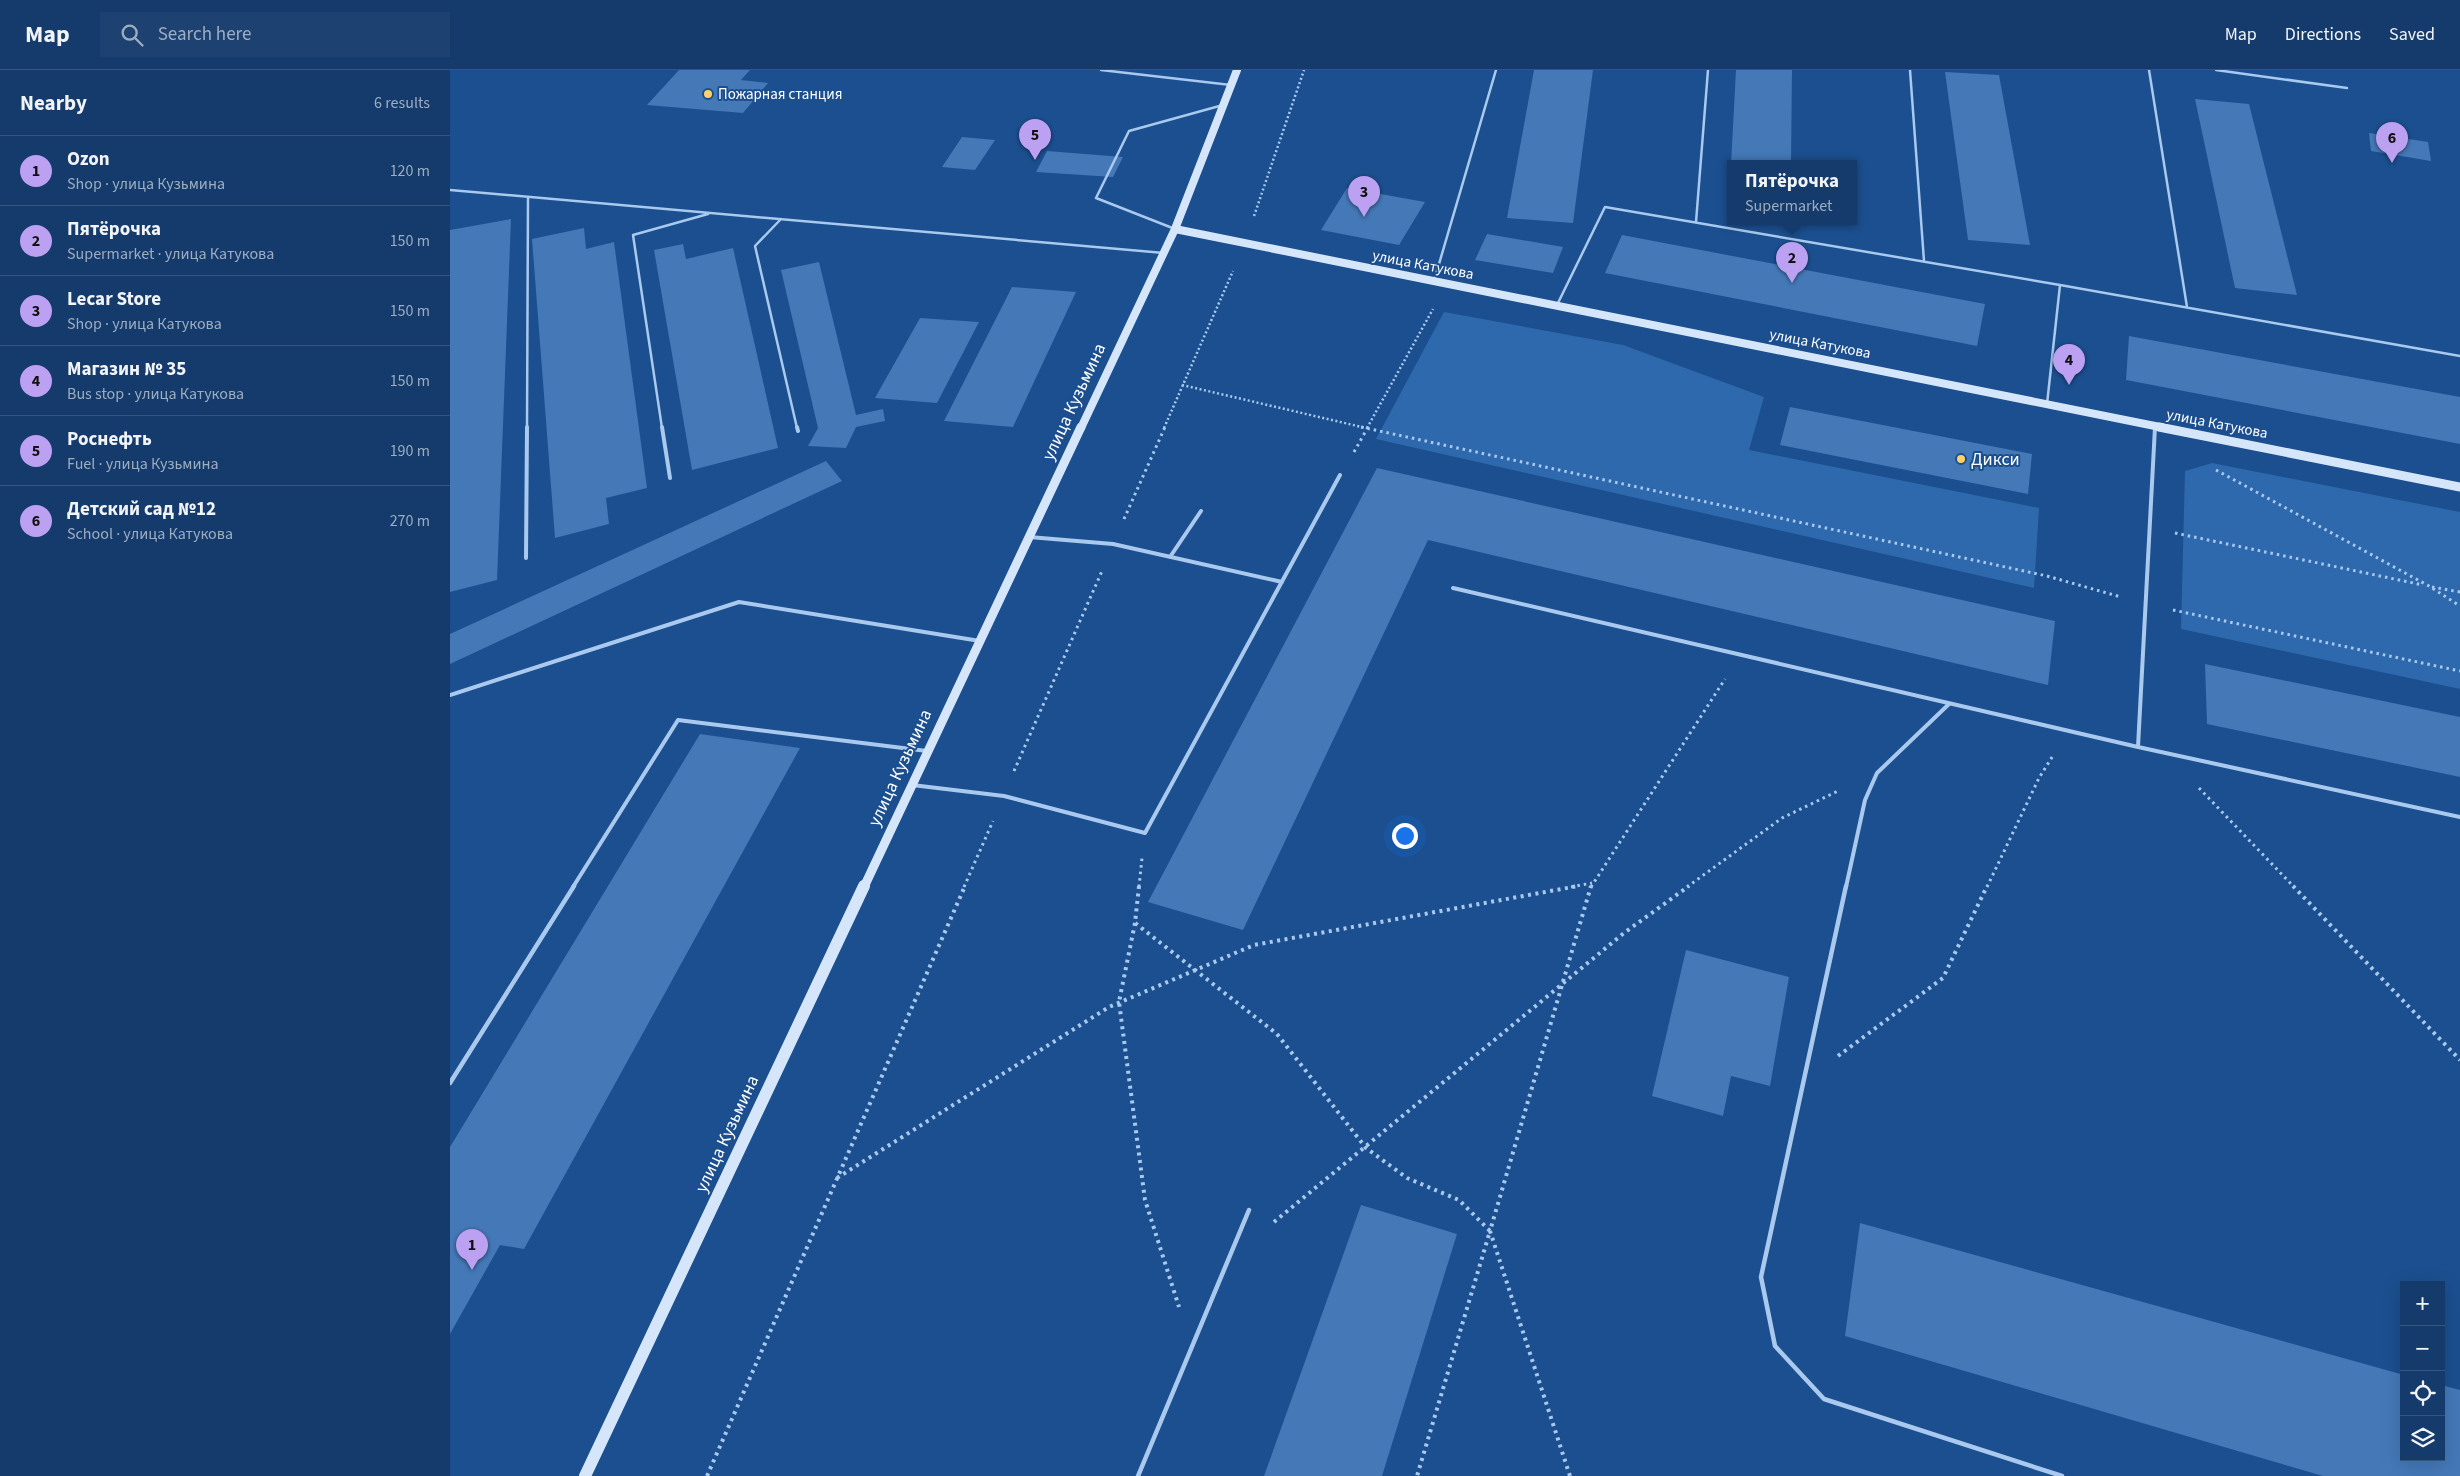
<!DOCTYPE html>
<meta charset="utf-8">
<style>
body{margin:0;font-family:"Source Sans 3",sans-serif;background:#1d4271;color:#f1f3f6}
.controls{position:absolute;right:15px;bottom:15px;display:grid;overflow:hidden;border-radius:0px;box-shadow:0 5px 20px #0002}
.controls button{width:45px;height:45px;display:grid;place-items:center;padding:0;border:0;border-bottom:1px solid #33557e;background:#143b6b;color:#f1f3f6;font:25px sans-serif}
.you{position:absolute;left:954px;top:765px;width:18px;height:18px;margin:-12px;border:4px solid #fff;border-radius:50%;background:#1a73e8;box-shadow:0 0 0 8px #1a73e833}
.badge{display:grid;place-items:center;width:32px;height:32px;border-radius:50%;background:#bca0f2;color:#111;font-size:16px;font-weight:700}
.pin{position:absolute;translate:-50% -41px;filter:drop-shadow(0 1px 2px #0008)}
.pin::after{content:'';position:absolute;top:26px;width:18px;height:15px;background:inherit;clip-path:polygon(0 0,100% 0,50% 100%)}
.popup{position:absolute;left:1277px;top:90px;width:130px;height:65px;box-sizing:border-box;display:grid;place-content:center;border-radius:0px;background:#143b6b;filter:drop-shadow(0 1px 4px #0005);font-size:16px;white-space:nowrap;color:#9dadc1}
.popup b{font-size:19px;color:#f1f3f6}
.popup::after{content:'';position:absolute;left:50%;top:100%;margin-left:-10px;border:10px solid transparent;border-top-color:#143b6b}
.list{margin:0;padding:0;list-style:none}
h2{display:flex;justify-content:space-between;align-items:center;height:65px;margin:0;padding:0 20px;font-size:21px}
h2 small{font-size:16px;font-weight:400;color:#9dadc1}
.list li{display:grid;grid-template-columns:32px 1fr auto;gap:15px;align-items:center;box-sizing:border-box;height:70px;padding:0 20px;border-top:1px solid #33557e}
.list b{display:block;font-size:19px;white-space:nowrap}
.list p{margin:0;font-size:16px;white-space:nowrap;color:#9dadc1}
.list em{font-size:16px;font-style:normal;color:#9dadc1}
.icon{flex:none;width:28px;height:28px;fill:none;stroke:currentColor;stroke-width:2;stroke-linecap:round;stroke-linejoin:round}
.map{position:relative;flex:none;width:2010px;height:1406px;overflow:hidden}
header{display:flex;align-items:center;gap:30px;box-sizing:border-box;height:70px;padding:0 25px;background:#143b6b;border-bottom:1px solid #33557e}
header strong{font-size:24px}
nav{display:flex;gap:28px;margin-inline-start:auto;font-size:18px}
.search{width:350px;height:45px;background:#1d4271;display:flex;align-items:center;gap:12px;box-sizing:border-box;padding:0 18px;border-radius:0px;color:#9dadc1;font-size:19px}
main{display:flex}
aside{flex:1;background:#143b6b}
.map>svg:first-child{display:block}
.green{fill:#2e69ad}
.building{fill:#4478b7}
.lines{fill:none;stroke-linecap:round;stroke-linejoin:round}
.path-far2{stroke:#a9c9ee;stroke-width:2.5;stroke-dasharray:2 2.5;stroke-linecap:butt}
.path-far1{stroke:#a9c9ee;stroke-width:3;stroke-dasharray:2.5 4;stroke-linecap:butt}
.path{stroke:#a9c9ee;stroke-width:4;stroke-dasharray:3 4.5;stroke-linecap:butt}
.lane-far2{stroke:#a9c9ee;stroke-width:2.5}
.lane-far1{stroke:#a9c9ee;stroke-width:4}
.lane{stroke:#a9c9ee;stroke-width:4.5}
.secondary-far2{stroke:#d6e6fa;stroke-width:8}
.secondary-far1{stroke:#d6e6fa;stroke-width:9}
.secondary{stroke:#d6e6fa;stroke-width:12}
.poi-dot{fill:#ffd166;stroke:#1b4f8f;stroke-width:2}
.labels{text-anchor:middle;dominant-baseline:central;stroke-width:4;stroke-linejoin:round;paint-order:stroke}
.far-poi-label{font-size:15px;fill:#fff;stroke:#1b4f8f;text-anchor:start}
.far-street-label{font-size:15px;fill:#fff;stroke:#1b4f8f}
.street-label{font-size:18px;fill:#fff;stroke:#1b4f8f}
.poi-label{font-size:18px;fill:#fff;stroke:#1b4f8f;text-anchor:start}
</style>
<header>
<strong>Map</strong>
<div class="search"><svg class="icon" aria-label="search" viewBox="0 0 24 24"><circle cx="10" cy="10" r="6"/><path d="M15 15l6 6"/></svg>Search here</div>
<nav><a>Map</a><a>Directions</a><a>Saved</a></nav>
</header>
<main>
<aside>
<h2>Nearby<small>6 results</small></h2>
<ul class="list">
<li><span class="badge">1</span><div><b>Ozon</b><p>Shop · улица Кузьмина</p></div><em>120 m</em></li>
<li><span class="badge">2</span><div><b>Пятёрочка</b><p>Supermarket · улица Катукова</p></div><em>150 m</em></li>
<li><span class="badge">3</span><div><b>Lecar Store</b><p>Shop · улица Катукова</p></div><em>150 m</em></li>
<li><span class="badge">4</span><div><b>Магазин № 35</b><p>Bus stop · улица Катукова</p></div><em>150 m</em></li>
<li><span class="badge">5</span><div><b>Роснефть</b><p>Fuel · улица Кузьмина</p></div><em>190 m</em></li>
<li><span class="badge">6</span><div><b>Детский сад №12</b><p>School · улица Катукова</p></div><em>270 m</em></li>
</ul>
</aside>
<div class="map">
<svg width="2010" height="1406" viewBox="0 0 2010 1406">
<rect width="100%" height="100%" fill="#1b4f8f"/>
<!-- green -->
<path class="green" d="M994,242L1173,275L1314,327L1299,380L1589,438L1584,518L926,369Z
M1762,393L2010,442V619L1731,559L1735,401Z"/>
<!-- building -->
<path class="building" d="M229,0H300L291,10L318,13L293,43L197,35Z
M1084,0H1143L1123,153L1057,148Z
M1286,0H1342L1341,94H1281Z
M1495,2L1549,5L1580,175L1518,170Z
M1745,29L1799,34L1847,225L1785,218Z
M1919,63L1978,72L1981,91L1921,81Z
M512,67L545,70L525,100L492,97Z
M597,81L673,87L663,107L586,102Z
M897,118L975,132L949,175L871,160Z
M61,149L47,510L0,522V160Z
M134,158L136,179L164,172L197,418L156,428L159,454L105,468L82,169Z
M1037,164L1113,177L1103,203L1025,190Z
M1172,165L1535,234L1527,276L1155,203Z
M233,174L236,189L283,178L328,378L242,400L204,180Z
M369,192L406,345L433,339L435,351L406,357L396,378L358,376L368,358L331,200Z
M562,217L626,222L563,357L494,351Z
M470,248L529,252L487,333L425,328Z
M1679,266L2010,327V374L1676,310Z
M1340,337L1582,384L1578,424L1330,375Z
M376,391L392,411L0,594V564Z
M927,398L1605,551L1598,615L978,470L793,860L698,832Z
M1755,594L2010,647V707L1757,654Z
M250,664L350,678L74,1179L50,1175L0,1264V1077Z
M1236,880L1339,907L1320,1016L1281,1006L1273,1046L1202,1026Z
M911,1135L1007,1164L932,1406H814Z
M1410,1153L1954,1305V1387H1991V1315L2010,1320V1406H1873L1395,1266Z"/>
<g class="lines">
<!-- path-far2 -->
<path class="path-far2" d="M804,146L854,0
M732,315L916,358
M714,358L783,201
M917,358L983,239"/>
<!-- path-far1 -->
<path class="path-far1" d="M911,357L1597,506L1671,527
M904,382L918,357
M1766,400L1979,516L2010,536
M674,449L715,357
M1725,463L1973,515
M1982,517L2010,522
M1723,540L2010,601
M564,701L652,501
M1749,718L1844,817
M514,817L543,751
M689,817L692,788
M1121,817L1142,813
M1141,817L1275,609
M1237,817L1332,748L1388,721
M1537,817L1589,708L1604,684"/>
<!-- path -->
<path class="path" d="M689,816L685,853L827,964L916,1078L957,1108L1009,1130L1040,1161L967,1406
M1843,816L2010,990
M685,853L669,932L695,1130L729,1237
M1388,986L1493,908L1537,816
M387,1108L659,937L804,875L1128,816
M824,1152L1174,863L1239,816
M257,1406L515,816
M1120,1406L1040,1161L1141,816"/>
<!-- lane-far2 -->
<path class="lane-far2" d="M651,0L781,15
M1460,0L1474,191
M1699,0L1737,237
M1766,0L1897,18
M0,120L714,183
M331,149L305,176L347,358
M1246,152L1258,0
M725,159L646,128L679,61L773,35
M984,211L1046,0
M1107,235L1155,137L1610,215
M1597,334L1610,215L2010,286
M77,358L78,127
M212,358L183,165L258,144
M1705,358V355"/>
<!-- lane-far1 -->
<path class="lane-far1" d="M212,357L220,408
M347,357L348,361
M579,467L663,474L832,512
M720,487L751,441
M76,488L77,357
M1003,518L1688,677L1705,357
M0,625L289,532L530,571
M1688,677L2010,747
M462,715L554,726L695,763L890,405
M123,817L228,650L477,681
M1396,817L1415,730L1427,703L1499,634"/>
<!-- lane -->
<path class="lane" d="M1396,816L1311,1207L1325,1276L1374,1329L1612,1406
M0,1013L124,816
M688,1406L799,1140"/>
<!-- secondary-far2 -->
<path class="secondary-far2" d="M725,159L1715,358
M631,358L725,159L787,0"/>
<!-- secondary-far1 -->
<path class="secondary-far1" d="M1709,357L2010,417
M414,817L631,357"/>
<!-- secondary -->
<path class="secondary" d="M135,1406L414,816"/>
</g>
<!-- markers -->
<g class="poi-dot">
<circle cx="258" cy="24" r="5"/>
<circle cx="1511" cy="389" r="5"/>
</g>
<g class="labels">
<!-- far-poi labels -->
<g class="far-poi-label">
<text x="268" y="24">Пожарная станция</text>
</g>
<!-- far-street labels -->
<g class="far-street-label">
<text transform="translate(973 195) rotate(11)">улица Катукова</text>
<text transform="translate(1370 274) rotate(11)">улица Катукова</text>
<text transform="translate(1767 354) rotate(11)">улица Катукова</text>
</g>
<!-- street labels -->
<g class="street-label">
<text transform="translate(624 332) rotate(-65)">улица Кузьмина</text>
<text transform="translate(450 698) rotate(-65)">улица Кузьмина</text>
<text transform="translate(277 1064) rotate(-65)">улица Кузьмина</text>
</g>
<!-- poi labels -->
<g class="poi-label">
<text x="1521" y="389">Дикси</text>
</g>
</g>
</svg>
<div class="controls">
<button>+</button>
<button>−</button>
<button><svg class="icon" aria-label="locate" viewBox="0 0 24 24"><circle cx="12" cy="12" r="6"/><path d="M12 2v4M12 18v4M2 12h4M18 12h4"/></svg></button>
<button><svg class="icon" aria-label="layers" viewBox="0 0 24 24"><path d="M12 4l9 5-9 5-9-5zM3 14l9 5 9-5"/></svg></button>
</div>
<div class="you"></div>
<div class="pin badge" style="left:22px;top:1200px">1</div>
<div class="pin badge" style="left:1342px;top:213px">2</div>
<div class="popup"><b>Пятёрочка</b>Supermarket</div>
<div class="pin badge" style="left:914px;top:147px">3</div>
<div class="pin badge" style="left:1619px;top:315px">4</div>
<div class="pin badge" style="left:585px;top:90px">5</div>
<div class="pin badge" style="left:1942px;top:93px">6</div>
</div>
</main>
